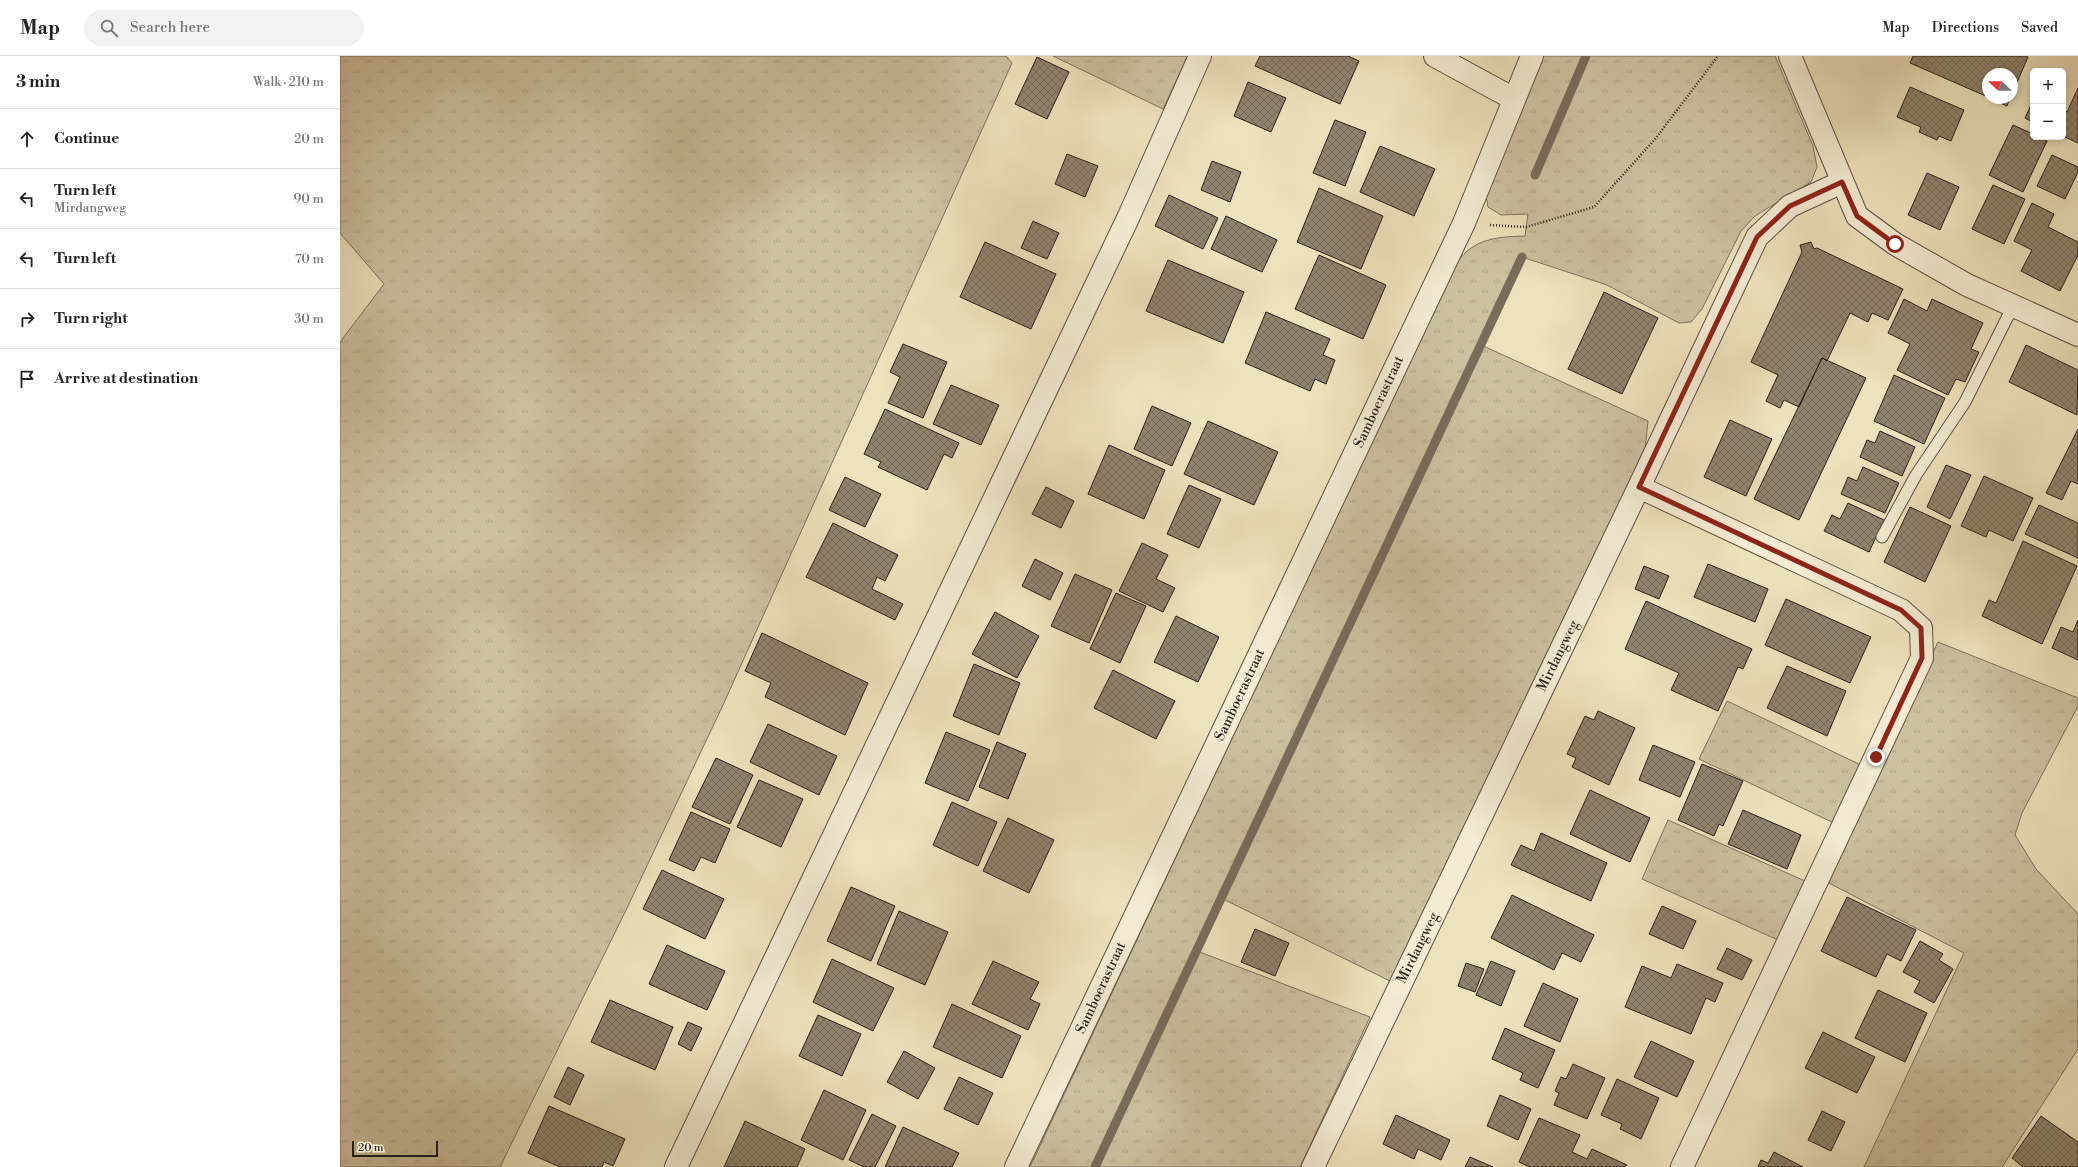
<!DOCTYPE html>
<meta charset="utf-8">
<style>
body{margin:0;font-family:"Libre Bodoni",serif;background:#f2f2f2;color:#222}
.controls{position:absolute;right:12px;top:12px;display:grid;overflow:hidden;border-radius:6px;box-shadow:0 2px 6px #0003}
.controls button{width:36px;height:36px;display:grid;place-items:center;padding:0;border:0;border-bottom:1px solid #e0e0e0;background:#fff;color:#222;font:20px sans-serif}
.compass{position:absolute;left:1642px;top:12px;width:36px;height:36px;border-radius:50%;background:#fff;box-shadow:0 2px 6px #0003;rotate:292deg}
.scale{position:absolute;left:12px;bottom:10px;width:86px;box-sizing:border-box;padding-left:4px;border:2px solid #2d1f19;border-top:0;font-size:11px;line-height:14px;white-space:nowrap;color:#2d1f19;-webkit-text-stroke:3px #f4ecd3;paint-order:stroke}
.stop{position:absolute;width:12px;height:12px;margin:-9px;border:3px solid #8f2418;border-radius:50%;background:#fff}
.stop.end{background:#8f2418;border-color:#fff;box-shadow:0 1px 4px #0008}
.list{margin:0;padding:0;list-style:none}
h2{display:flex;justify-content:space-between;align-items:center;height:52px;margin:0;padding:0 16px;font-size:17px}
h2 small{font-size:13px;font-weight:400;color:#767676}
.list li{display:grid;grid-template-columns:26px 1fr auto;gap:12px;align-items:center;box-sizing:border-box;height:60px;padding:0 16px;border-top:1px solid #e0e0e0}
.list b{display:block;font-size:15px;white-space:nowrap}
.list p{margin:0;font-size:13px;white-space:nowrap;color:#767676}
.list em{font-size:13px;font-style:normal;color:#767676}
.icon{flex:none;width:22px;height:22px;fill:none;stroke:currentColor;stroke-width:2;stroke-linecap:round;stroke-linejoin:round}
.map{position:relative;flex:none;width:1738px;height:1111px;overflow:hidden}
header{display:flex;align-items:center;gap:24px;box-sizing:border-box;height:56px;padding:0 20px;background:#fff;border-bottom:1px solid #e0e0e0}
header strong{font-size:19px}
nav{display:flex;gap:22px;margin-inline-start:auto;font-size:14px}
.search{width:280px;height:36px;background:#f2f2f2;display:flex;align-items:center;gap:10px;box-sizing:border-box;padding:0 14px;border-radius:22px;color:#767676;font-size:15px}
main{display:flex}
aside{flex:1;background:#fff}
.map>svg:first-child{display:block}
.grass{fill:url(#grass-tufts);stroke:#7d705c}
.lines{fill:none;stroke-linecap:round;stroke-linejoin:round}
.stream{stroke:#796c5a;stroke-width:9}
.building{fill:url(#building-cross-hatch);stroke:#2d1f19}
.service-casing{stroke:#5d5042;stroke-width:13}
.minor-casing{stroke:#5d5042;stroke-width:24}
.path{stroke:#2d1f19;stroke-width:2.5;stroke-dasharray:1 2;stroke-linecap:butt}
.service{stroke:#f4ecd3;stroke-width:11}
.minor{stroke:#f4ecd3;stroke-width:22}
.route{stroke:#8f2418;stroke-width:5}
.labels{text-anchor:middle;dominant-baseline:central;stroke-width:3;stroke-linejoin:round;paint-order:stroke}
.street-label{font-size:14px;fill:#2d1f19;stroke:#f4ecd3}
</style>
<header>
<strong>Map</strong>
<div class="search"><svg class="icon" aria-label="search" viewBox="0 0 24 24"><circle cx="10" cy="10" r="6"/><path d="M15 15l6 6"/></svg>Search here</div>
<nav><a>Map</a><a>Directions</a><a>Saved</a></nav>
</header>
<main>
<aside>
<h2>3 min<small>Walk · 210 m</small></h2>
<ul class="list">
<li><svg class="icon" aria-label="ahead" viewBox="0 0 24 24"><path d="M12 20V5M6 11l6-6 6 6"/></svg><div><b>Continue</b></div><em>20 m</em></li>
<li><svg class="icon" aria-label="left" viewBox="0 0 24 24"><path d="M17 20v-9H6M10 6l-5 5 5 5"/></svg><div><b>Turn left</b><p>Mirdangweg</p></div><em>90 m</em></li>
<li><svg class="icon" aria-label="left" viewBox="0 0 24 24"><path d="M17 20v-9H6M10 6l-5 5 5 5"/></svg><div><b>Turn left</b></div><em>70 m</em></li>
<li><svg class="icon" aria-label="right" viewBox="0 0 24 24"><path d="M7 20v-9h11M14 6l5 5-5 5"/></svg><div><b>Turn right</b></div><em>30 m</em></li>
<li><svg class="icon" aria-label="arrive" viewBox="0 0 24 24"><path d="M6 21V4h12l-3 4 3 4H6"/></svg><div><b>Arrive at destination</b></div></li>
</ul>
</aside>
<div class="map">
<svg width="1738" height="1111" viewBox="0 0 1738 1111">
<defs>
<pattern id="grass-tufts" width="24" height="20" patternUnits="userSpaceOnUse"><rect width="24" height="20" fill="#cdc1a0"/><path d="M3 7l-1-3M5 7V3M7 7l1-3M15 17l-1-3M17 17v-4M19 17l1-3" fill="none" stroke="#b0a589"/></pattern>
<pattern id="building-cross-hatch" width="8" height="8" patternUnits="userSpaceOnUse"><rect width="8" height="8" fill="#91846e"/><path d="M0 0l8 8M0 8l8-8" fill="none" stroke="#776b5a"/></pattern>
</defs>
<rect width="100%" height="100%" fill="#eee2bc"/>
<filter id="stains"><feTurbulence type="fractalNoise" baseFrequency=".005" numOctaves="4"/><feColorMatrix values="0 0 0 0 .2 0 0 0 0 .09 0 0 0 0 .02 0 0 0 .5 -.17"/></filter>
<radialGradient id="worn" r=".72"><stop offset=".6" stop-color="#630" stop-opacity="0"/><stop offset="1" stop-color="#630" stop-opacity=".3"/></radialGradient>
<!-- grass -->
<path class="grass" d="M0,0H666L672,7L383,649L287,852L160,1111H0V286L44,228L0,177Z
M713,0H848L823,53Z
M1201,0H1435L1473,90L1477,111L1471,126L1415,160L1401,175L1362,253L1351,266L1339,267L1267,229L1182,201L1141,289L1308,365L1305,394L1050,925L881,842L857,895L1030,961L960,1111H690L1113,212C1131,183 1153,181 1185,180L1188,158L1161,159L1148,151L1145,135Z
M1598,586L1738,642V650L1682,757L1675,779L1696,813L1738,858V993L1662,1111H1524L1624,897L1485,825Z
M1387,645L1523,710L1496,768L1359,703Z
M1328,764L1465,825L1438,884L1302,823Z"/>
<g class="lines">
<!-- stream -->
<path class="stream" d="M1195,119L1246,0
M755,1111L1182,201"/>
</g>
<!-- building -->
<path class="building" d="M920,0H1008L1019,5L1000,48L915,10Z
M1573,0H1686L1688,1L1672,38V18H1648V41L1570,7Z
M697,1L729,16L707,63L675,48Z
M908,26L946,42L931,76L894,60Z
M1570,31L1624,54L1611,85L1599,80L1597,84L1579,76L1581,71L1557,61Z
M1738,32V87L1723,80V54L1727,56Z
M1649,42H1670L1667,50Z
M1693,45V66L1685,62Z
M995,64L1026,76L1005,130L973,117Z
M1673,69L1693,78V81H1699L1707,85L1683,136L1649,119Z
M1040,90L1095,113L1074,160L1020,136Z
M727,98L758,110L745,141L715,128Z
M1712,99L1738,111V116L1725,143L1697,130Z
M872,105L901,116L890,146L861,134Z
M1587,117L1619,131L1600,174L1568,159Z
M1653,129L1685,143L1664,188L1632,173Z
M979,132L1043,160L1021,213L957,186Z
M829,139L878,162L863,193L815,170Z
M1692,147L1714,158L1708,171L1738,186V199L1720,235L1681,215L1692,194L1674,185Z
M886,160L937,184L922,216L871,193Z
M693,165L719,177L707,203L681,192Z
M645,186L716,218L691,273L620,241Z
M1471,186L1474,193L1477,192L1563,233L1548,264L1532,257L1528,266L1510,257L1487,305L1482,302L1459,351L1444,344L1440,352L1426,345L1438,319L1411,306L1462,196L1460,189Z
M979,199L1046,229L1023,283L955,253Z
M828,204L904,236L883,287L806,255Z
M1264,236L1318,262L1282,338L1228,313Z
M1564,243L1587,255L1592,243L1643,267L1631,293L1639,296L1625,326L1616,323L1608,339L1557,314L1570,288L1548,277Z
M926,256L990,283L983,299L995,304L986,328L975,323L970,335L905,307Z
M563,288L607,306L583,362L548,347L560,321L550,316Z
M1686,289L1738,314L1737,359L1669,326Z
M1482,302L1526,322L1459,464L1414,443Z
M1554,319L1605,342L1584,388L1534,365Z
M611,329L659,349L641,389L593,368Z
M812,350L851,367L832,410L794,393Z
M545,353L619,387L612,402L604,398L587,434L538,411L541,406L524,398Z
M1390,364L1432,383L1406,440L1364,421Z
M868,365L938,396L914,449L844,418Z
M1738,373V428L1731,425L1722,444L1706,437Z
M1540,375L1575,391L1562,420L1520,401L1527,384L1535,387Z
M769,389L825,414L804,463L748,438Z
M1606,409L1631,419L1610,463L1587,451Z
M1523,411L1559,427L1545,457L1501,438L1508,421L1517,425Z
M1644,420L1693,442L1673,485L1649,474L1646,481L1621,470Z
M505,421L541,438L525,471L489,454Z
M849,429L881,443L859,492L827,478Z
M706,431L734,445L721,472L692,458Z
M1508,447L1544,464L1529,496L1484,475L1492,459L1500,463Z
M1699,449L1738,467V502L1685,478Z
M1570,451L1611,470L1585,526L1544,506Z
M493,467L558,499L545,525L537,521L532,533L563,548L555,564L466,521Z
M1683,485L1737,510L1702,588L1642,560L1649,544L1656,547Z
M802,487L828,499L816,523L835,532L823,556L779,535Z
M695,503L723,517L710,544L682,530Z
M1368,508L1428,533L1415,566L1354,541Z
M1304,510L1329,520L1319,543L1295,533Z
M735,518L772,534L749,587L711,570Z
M776,537L806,550L780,607L750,593Z
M1446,543L1531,581L1510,627L1425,589Z
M1306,545L1412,593L1403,613L1398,611L1378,655L1331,634L1339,617L1285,593Z
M655,556L699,580L677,622L632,598Z
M836,560L879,581L858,626L814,606Z
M1738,564V604L1712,592L1721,571L1733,576Z
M422,577L528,627L505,679L425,641L431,627L405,615Z
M634,608L680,627L659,679L613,660Z
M1447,610L1506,635L1487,680L1427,652Z
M773,614L835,645L816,683L754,652Z
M1258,655L1295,672L1269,729L1232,711L1236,702L1227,698L1245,660L1254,664Z
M428,668L497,700L479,739L410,706Z
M606,676L650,694L628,745L585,727Z
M657,686L686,698L668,743L639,731Z
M1313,689L1355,706L1340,741L1299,724Z
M376,702L413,719L390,768L352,751Z
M1362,708L1403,725L1383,770L1379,768L1374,780L1338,764Z
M419,724L463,743L441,791L397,771Z
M1250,734L1310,762L1290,806L1230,778Z
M612,746L657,766L638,810L593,789Z
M1403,754L1461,779L1447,813L1388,788Z
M351,756L390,773L375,807L361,801L354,815L329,804Z
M668,762L714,784L689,837L643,815Z
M1201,777L1267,807L1251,845L1171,809L1181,789L1194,795Z
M322,814L384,843L365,883L303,853Z
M511,831L555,850L531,905L487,885Z
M1172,839L1254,879L1241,906L1222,897L1214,914L1151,882Z
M1507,841L1576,874L1561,905L1547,898L1536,921L1481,895Z
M1322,850L1356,865L1343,893L1309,878Z
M559,855L608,876L585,929L537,908Z
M915,873L949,887L935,920L901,906Z
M1580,885L1603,898L1599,904L1613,913L1594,947L1574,936L1580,925L1563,916Z
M327,889L385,915L367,954L309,928Z
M1387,892L1412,904L1402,924L1377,913Z
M492,903L554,932L533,975L473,946Z
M653,905L699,926L690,943L700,948L688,974L632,948Z
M1151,905L1175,915L1161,950L1136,939Z
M1126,907L1144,913L1135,936L1118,930Z
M1337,908L1383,927L1375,946L1366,942L1351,978L1285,951L1302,910L1331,922Z
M1203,927L1238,943L1220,986L1184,970Z
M1538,934L1587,957L1565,1006L1515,982Z
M270,944L333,971L315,1014L251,986Z
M612,948L681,980L662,1022L593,991Z
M478,959L521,978L502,1020L459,1000Z
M348,966L362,972L351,995L338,988Z
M1165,972L1215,994L1198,1032L1180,1024L1183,1017L1152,1003Z
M1483,976L1535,1001L1517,1037L1465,1012Z
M1311,985L1354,1005L1337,1041L1294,1021Z
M564,995L595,1012L578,1043L547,1026Z
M1233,1008L1265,1022L1247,1063L1214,1049L1219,1037L1215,1035L1221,1021L1226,1023Z
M228,1011L244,1019L230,1049L214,1041Z
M619,1021L653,1037L638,1069L604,1053Z
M1277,1023L1319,1042L1301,1083L1280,1073L1282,1068L1261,1059Z
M484,1034L526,1054L503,1104L461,1084Z
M1160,1039L1191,1053L1178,1084L1147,1070Z
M209,1050L285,1083L273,1110L264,1106L262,1111H220L188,1097Z
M1482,1055L1505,1066L1491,1095L1468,1084Z
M532,1058L556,1070L535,1111H524L509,1104Z
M1056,1059L1110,1084L1101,1104L1078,1093L1074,1103L1043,1088Z
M1701,1060L1738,1086V1111H1683L1672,1102Z
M1199,1062L1240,1079L1232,1096L1247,1103L1252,1093L1287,1109L1285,1111H1190L1179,1106Z
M405,1065L465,1093L457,1111H384Z
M563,1071L619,1097L612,1111H545Z
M1434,1096L1463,1111H1418L1421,1104L1428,1107Z
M1130,1101L1153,1111H1125Z"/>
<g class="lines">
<!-- service casing -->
<g class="service-casing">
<path id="service" d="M1542,481L1576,419L1625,346L1673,250"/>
</g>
<!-- minor casing -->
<g class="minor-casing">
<path id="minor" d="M1095,0L1174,43
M1450,0L1517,160L1555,188L1627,229L1738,279
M1299,431L1561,554L1581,572L1582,602L1342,1111
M336,1111L789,160L860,0
M676,1111L1124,167L1192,0
M973,1111L1299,431L1417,181L1450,150L1502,126"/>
</g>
<!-- path -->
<path class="path" d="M1150,169L1186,171L1254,151L1316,82L1378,0"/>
<!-- service -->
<use href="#service" class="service"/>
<!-- minor -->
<use href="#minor" class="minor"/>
</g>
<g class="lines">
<!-- route -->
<path class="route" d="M1536,701L1582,602L1581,572L1561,554L1299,431L1417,181L1450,150L1502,126L1517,160L1555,188"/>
</g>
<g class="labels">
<!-- street labels -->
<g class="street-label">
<text transform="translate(1039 346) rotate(-65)">Samboerastraat</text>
<text transform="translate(1218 600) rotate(-64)">Mirdangweg</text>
<text transform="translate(900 639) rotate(-65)">Samboerastraat</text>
<text transform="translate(1078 892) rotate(-64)">Mirdangweg</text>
<text transform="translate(761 932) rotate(-65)">Samboerastraat</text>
</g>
</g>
<rect width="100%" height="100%" filter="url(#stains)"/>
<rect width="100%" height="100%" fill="url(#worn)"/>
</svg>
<div class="controls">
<button>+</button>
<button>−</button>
</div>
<svg class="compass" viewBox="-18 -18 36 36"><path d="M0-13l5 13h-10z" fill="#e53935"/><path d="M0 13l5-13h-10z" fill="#767676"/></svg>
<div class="scale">20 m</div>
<div class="stop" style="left:1555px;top:188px"></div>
<div class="stop end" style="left:1536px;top:701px"></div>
</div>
</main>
